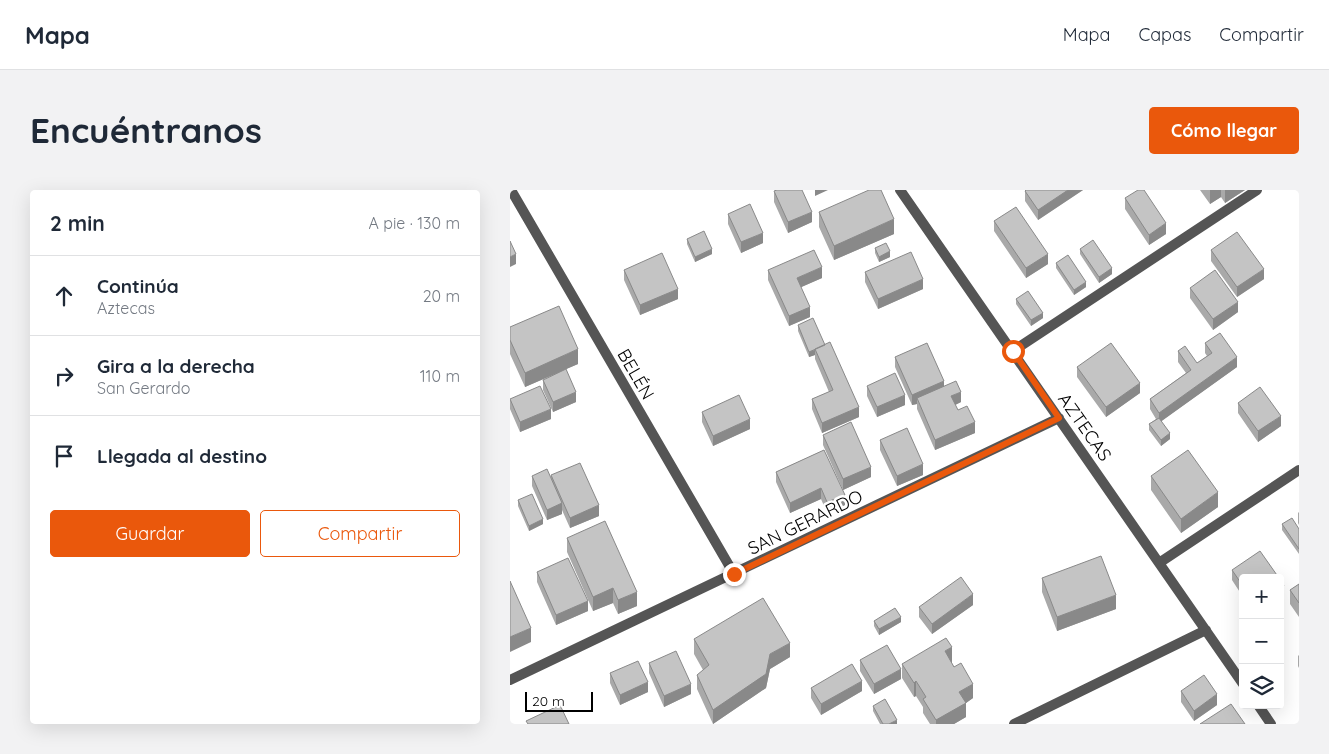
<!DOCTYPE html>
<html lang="es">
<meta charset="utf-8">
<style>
body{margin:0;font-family:Quicksand,sans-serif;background:#f2f2f3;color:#1f2937}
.controls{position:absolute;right:15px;bottom:15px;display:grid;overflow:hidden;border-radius:5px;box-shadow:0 5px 20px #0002}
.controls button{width:45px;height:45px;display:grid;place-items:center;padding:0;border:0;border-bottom:1px solid #e0e1e3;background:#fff;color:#1f2937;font:25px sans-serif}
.scale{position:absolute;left:15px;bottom:12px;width:68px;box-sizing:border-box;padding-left:5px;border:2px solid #000;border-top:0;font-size:14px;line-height:18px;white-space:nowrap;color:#000;-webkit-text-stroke:4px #fff;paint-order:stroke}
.stop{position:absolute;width:15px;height:15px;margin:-11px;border:4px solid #ea580c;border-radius:50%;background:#fff}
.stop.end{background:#ea580c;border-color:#fff;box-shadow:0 1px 5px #0008}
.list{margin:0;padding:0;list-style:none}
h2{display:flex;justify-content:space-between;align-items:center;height:65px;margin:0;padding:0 20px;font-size:21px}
h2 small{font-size:16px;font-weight:400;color:#747a83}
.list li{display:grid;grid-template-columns:32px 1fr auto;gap:15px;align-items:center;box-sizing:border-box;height:80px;padding:0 20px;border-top:1px solid #e0e1e3}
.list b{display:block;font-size:19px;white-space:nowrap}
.list p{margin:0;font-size:16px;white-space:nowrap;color:#747a83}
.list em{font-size:16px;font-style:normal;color:#747a83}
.actions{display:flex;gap:10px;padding:15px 20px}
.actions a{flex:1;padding:11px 0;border:1px solid #ea580c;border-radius:5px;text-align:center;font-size:18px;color:#ea580c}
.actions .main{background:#ea580c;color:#fff}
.icon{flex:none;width:28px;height:28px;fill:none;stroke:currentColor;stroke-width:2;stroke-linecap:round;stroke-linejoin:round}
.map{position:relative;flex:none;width:789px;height:534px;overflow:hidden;border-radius:5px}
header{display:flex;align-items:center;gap:30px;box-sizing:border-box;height:70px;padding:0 25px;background:#fff;border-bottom:1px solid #e0e1e3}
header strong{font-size:24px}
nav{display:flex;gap:28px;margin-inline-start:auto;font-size:18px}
.intro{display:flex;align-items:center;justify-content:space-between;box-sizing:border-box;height:120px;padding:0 30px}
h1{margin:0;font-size:35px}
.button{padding:12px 22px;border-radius:5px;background:#ea580c;color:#fff;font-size:18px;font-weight:700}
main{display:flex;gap:30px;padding:0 30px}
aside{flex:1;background:#fff;border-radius:5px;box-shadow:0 5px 20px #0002}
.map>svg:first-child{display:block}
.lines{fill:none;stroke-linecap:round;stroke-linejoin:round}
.street{stroke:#555;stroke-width:10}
.wall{fill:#a9a9a9}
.shaded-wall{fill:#898989}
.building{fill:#c4c4c4;stroke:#898989}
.route{stroke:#ea580c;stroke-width:6}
.labels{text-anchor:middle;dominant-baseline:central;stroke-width:5;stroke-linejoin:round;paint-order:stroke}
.street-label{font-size:18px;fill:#000;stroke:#fff}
</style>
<header>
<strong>Mapa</strong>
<nav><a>Mapa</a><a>Capas</a><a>Compartir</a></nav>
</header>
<div class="intro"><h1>Encuéntranos</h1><a class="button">Cómo llegar</a></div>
<main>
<aside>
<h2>2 min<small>A pie · 130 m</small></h2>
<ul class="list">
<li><svg class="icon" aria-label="ahead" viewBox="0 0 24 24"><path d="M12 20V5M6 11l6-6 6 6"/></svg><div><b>Continúa</b><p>Aztecas</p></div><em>20 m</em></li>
<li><svg class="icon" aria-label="right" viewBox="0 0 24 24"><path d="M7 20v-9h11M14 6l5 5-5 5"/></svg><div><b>Gira a la derecha</b><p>San Gerardo</p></div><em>110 m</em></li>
<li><svg class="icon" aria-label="arrive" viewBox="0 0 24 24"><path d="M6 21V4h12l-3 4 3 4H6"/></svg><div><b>Llegada al destino</b></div></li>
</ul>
<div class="actions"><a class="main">Guardar</a><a>Compartir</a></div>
</aside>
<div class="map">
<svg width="789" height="534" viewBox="0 0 789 534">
<rect width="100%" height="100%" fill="#fff"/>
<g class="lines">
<!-- street -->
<path class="street" d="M1,0L224,384
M390,0L733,494
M503,161L747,0
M649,373L789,280
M0,490L549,228
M748,515L761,534
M504,534L696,440"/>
</g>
<!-- wall -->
<path class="wall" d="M516,0H573L528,30L515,11V1Z
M690,0H735L715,13L711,7L700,14Z
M264,1L302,32L278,43L264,12Z
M615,8L656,44L639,55L615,19Z
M309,22L384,44L324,70L309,37Z
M218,24L253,53L231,63L218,34Z
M484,31L538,74L516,88L484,41Z
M177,49L202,64L185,72L177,54Z
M365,58L380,67L369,72L365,63Z
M570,59L602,84L589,93L570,64Z
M701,60L754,89L727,107L701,71Z
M546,73L576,97L564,105L546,78Z
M114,80L168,109L130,125L114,90Z
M258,80L312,88L291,97L300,127L279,136L258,90Z
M355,82L413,99L368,119L355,92Z
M680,98L728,122L703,140L680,108Z
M506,109L533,128L521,136L506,114Z
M288,135L315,155L349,227L312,243L302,219V209L319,202L305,169V165L299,167L288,141Z
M0,137L68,174L56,179L66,212L43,222L33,200V190L45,184L15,197L0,164Z
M695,153L727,177L651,231L660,249L651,256L639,240V234L646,229L640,219V209L676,183L668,172V161L687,173L697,166L695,163Z
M385,167L434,196L451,212L445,215L448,220L465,243L425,260L407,219V214L402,215L385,177Z
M567,177L630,203L596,227L567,187Z
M357,196L395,215L367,227L357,206Z
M0,209L41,229L10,242L0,219Z
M728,213L771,236L748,252L728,223Z
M192,222L240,239L203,256L192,232Z
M313,245L361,287L333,300L313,255Z
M370,250L413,285L387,296L370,260Z
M314,260L335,315L317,323L311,309L280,323L266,292V282Z
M41,285L89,326L60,338L52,320V324L37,330L22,296V286L41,289Z
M641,286L708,317L671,343L641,300Z
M8,310L33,334L19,341L8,316Z
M789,322V335L788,333V323Z
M772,334L789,339V364L772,340Z
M57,348L127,416L108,424L103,413L83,421L57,362Z
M722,380L733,388V407L722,390Z
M27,382L78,421L46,435L27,392Z
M532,388L606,419L547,441L532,402Z
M789,394V427L780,414V400Z
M463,415L422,444L409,427V417Z
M364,431L391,432L369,445L364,436Z
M184,449L280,467L260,479L256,498L203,534L187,499V485L193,480L184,464Z
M789,465V478L788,476V466Z
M350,470L391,489L364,504L350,481Z
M441,472L463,508L456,513V527L444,534H420L413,523V517L406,506L404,507L392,488V474L442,472Z
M139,473L181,504L154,517L139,483Z
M100,483L138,502L110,515L100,493Z
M301,498L352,501L311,525L301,508Z
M671,501L707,515L684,531L671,512Z
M363,516L387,534H370L363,521Z"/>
<!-- shaded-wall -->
<path class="shaded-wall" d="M305,0H318L305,6Z
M558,0H573L528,30V20Z
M700,0H711V7L700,14Z
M715,0H735L715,13Z
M302,22V32L278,43V32Z
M384,29V44L324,70V56Z
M656,33V44L639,55V45Z
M253,43V53L231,63V52Z
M202,59V64L185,72V67Z
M380,61V67L369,72V67Z
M6,64V74L0,77V67Z
M538,64V74L516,88V78Z
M312,77V88L287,99V88Z
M602,78V84L589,93V87Z
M754,79V89L727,107V97Z
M413,89V99L368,119V109Z
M576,92V97L564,105V100Z
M168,99V109L130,125V115Z
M728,112V122L703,140V129Z
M300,117V127L279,136V126Z
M533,123V128L521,136V130Z
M68,159V174L15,197V183Z
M305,160V165L299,167V162Z
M727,167V177L649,233V223Z
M434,191V202L407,208V214L402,215V205Z
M630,193V203L596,227V217Z
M66,202V212L43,222V212Z
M451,202V212L441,217V206Z
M395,205V215L367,227V217Z
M349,217V227L312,243V233Z
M41,219V229L10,242V232Z
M771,226V236L748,252V241Z
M240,229V239L203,256V246Z
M465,232V243L425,260V250Z
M660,243V249L651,256V250Z
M413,274V285L387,296V286Z
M361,277V287L333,300V289Z
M311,298V309L280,323V313Z
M708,302V317L671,343V329Z
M335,305V315L317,323V312Z
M52,313V324L37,330V320Z
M89,315V326L60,338V328Z
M33,329V334L19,341V336Z
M774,396V406L770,409V399Z
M103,398V413L83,421V407Z
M127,402V416L108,424V410Z
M463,404V415L422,444V434Z
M606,405V419L547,441V427Z
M78,411V421L46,435V425Z
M391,427V432L369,445V439Z
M21,438V452L0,462V447Z
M280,453V467L260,479L256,498L203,534V520L260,464Z
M442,457V472L435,476V461Z
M391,479V489L364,504V494Z
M352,491V501L311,525V514Z
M406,491V506L404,507V493Z
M138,492V502L110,515V505Z
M181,494V504L154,517V506Z
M463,494V508L456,513V527L444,534H426V530L449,502Z
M707,504V515L684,531V521Z
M387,530V534H379Z"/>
<!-- building -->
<path class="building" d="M267,0H292L302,22L278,32L264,1Z
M359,0H371L384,29L324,56L309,22Z
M516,0H558L528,20L515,1Z
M628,0H634L656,33L639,45L615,8Z
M240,14L253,43L231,52L218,24Z
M506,17L538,64L516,78L484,31Z
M194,41L202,59L185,67L177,49Z
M727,42L754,79L727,97L701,60Z
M583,50L602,78L589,87L570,59Z
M0,51L6,64L0,67Z
M376,53L380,61L369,67L365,58Z
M304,60L312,77L287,88L300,117L279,126L258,80Z
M401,62L413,89L368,109L355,82Z
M152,63L168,99L130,115L114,80Z
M558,65L576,92L564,100L546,73Z
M705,80L728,112L703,129L680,98Z
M518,101L533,123L521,130L506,109Z
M49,116L68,159L15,183L0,150V137Z
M303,128L315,155L299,162L288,135Z
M710,143L727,167L649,223L640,209L681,180L668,161L675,156L687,173L702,163L695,153Z
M320,152L349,217L312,233L302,209L323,200L305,159Z
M417,153L434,191L402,205L385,167Z
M601,153L630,193L596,217L567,177Z
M56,179L66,202L43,212L33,190Z
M385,183L395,205L367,217L357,196Z
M446,191L451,202L441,206L448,220L457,216L465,232L425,250L407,208Z
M30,196L41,219L10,232L0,209Z
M750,197L771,226L748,241L728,213Z
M229,205L240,229L203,246L192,222Z
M649,228L660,243L651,250L639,234Z
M341,232L361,277L333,289L313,245Z
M397,238L413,274L387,286L370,250Z
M314,260L335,305L317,312L311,298L280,313L266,282Z
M678,260L708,302L671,329L641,286Z
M70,273L89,315L60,328L41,285Z
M37,279L52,313L37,320L22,286Z
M22,304L33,329L19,336L8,310Z
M782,328L789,339V359L772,334Z
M95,331L127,402L108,410L103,398L83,407L57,348Z
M750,361L769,388H733V396L722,380Z
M591,366L606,405L547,427L532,388Z
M58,368L78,411L46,425L27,382Z
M451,387L463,404L422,434L409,417Z
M770,390L774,396L770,399Z
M0,391L21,438L0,447Z
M789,394V413L780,400Z
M253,408L280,453L260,464L256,484L203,520L187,485L199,475L184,449Z
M385,418L391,427L369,439L364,431Z
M436,448L442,457L435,461L444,477L451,473L463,494L449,502L456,513L426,530L413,509L416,507L406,491L404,493L392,474Z
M377,455L391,479L364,494L350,470Z
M166,461L181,494L154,506L139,473Z
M128,471L138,492L110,505L100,483Z
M342,474L352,491L311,514L301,498Z
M694,485L707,504L684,521L671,501Z
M375,509L387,530L379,534H373L363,516Z
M721,514L735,534H690Z
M50,515L59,534H18L16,531Z"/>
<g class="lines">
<!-- route -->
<path class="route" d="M224,384L549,228L503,161"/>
</g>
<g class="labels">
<!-- street labels -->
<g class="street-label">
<text transform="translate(126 184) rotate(60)">BELÉN</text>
<text transform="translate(575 237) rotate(55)">AZTECAS</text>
<text transform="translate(295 332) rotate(-26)">SAN GERARDO</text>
</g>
</g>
</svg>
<div class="controls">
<button>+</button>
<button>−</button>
<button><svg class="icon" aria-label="layers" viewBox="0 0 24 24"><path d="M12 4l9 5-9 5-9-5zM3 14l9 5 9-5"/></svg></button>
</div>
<div class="scale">20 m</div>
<div class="stop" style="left:503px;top:161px"></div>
<div class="stop end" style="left:224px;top:384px"></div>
</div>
</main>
